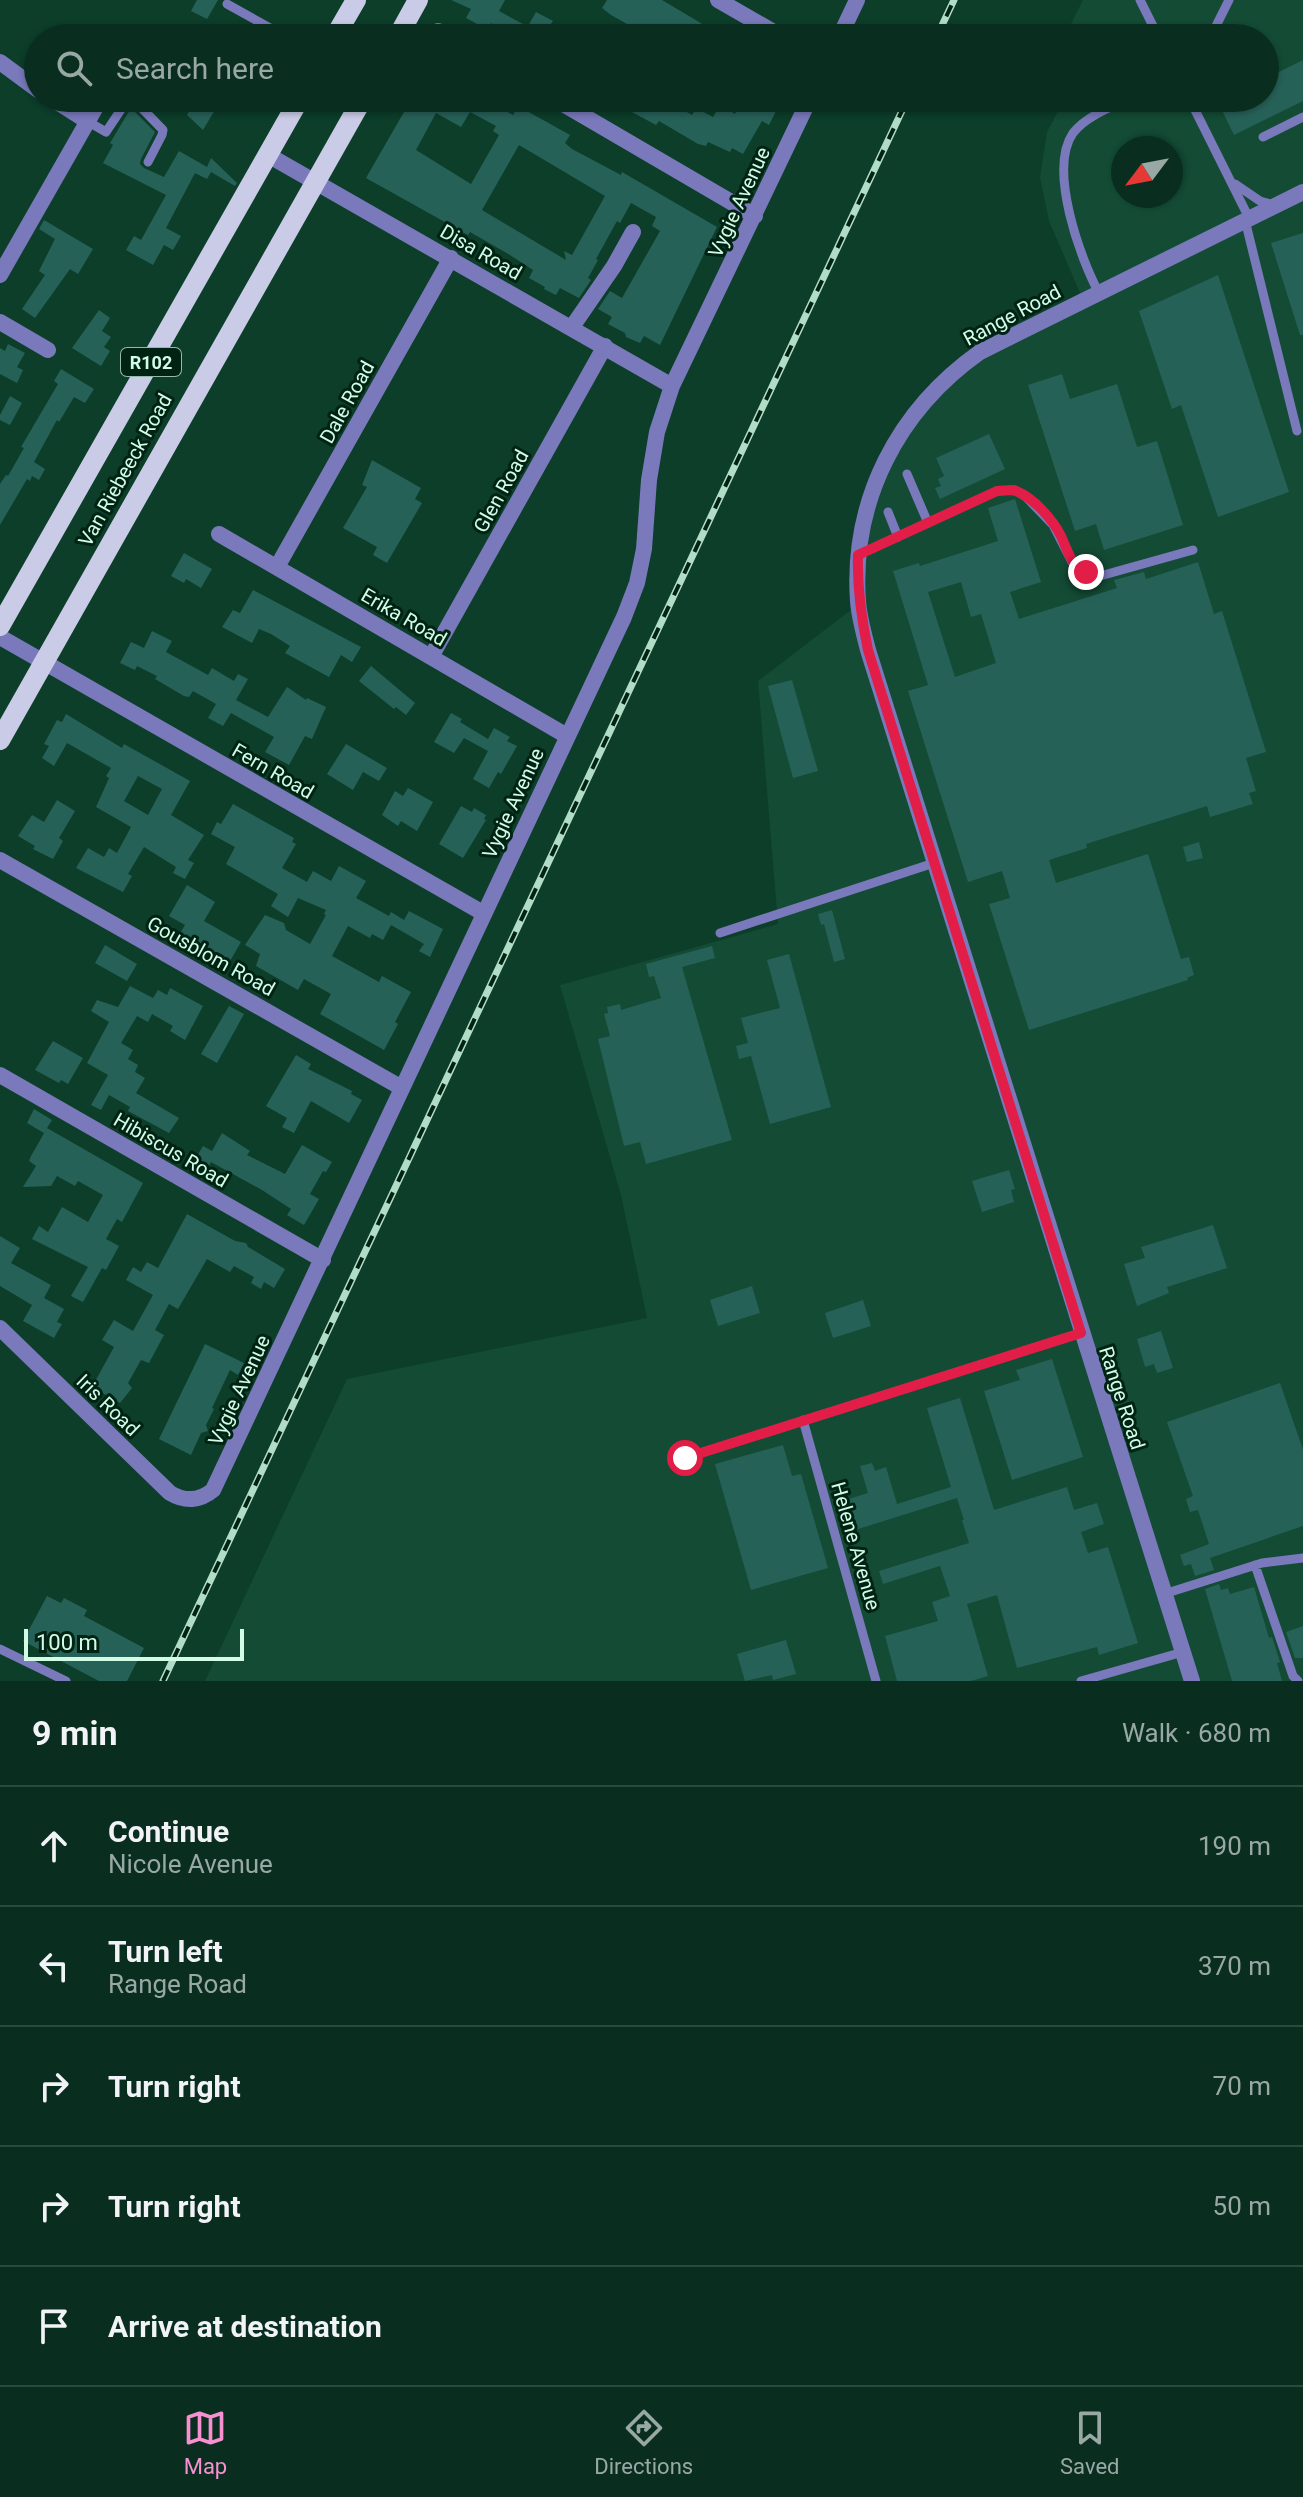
<!DOCTYPE html>
<meta charset="utf-8">
<style>
body{margin:0;font-family:Roboto,sans-serif;background:#173a2d;color:#f1f3f6}
.compass{position:absolute;left:1111px;top:136px;width:72px;height:72px;border-radius:50%;background:#092e20;box-shadow:0 2px 6px #0004;rotate:238deg}
.scale{position:absolute;left:24px;bottom:20px;width:220px;box-sizing:border-box;padding-left:8px;border:4px solid #d2fce6;border-top:0;font-size:22px;line-height:28px;white-space:nowrap;color:#d2fce6;-webkit-text-stroke:6px #002314;paint-order:stroke}
.stop{position:absolute;width:24px;height:24px;margin:-18px;border:6px solid #e11d48;border-radius:50%;background:#fff}
.stop.end{background:#e11d48;border-color:#fff;box-shadow:0 2px 8px #0008}
.list{margin:0;padding:0;list-style:none}
h2{display:flex;justify-content:space-between;align-items:center;height:104px;margin:0;padding:0 32px;font-size:34px}
h2 small{font-size:26px;font-weight:400;color:#99a8a5}
.list li{display:grid;grid-template-columns:52px 1fr auto;gap:24px;align-items:center;box-sizing:border-box;height:120px;padding:0 32px;border-top:2px solid #294a3e}
.list b{display:block;font-size:30px;white-space:nowrap}
.list p{margin:0;font-size:26px;white-space:nowrap;color:#99a8a5}
.list em{font-size:26px;font-style:normal;color:#99a8a5}
.icon{flex:none;width:44px;height:44px;fill:none;stroke:currentColor;stroke-width:2;stroke-linecap:round;stroke-linejoin:round}
.map{position:relative;flex:none;width:1303px;height:1681px;overflow:hidden}
.search{position:absolute;background:#092e20;box-shadow:0 2px 6px #0004;left:24px;right:24px;top:24px;height:88px;display:flex;align-items:center;gap:20px;box-sizing:border-box;padding:0 28px;border-radius:44px;color:#99a8a5;font-size:30px}
.sheet{height:704px;background:#092e20}
nav{display:flex;justify-content:space-around;align-items:center;box-sizing:border-box;height:112px;border-top:2px solid #294a3e;background:#092e20;font-size:22px;color:#99a8a5}
nav a{display:grid;justify-items:center;gap:4px}
nav .on{color:#f690d0}
.map>svg:first-child{display:block}
.built{fill:#134b35;fill-rule:evenodd}
.building{fill:#266158;fill-rule:evenodd}
.lines{fill:none;stroke-linecap:round;stroke-linejoin:round}
.service{stroke:#7979bb;stroke-width:9}
.minor{stroke:#7979bb;stroke-width:16}
.primary{stroke:#cacce7;stroke-width:20}
.rail-casing{stroke:#b1ddc7;stroke-width:7}
.rail{stroke:#002314;stroke-width:4;stroke-dasharray:12;stroke-linecap:butt}
.route{stroke:#e11d48;stroke-width:10}
.labels{text-anchor:middle;dominant-baseline:central;stroke-width:6;stroke-linejoin:round;paint-order:stroke}
.shield{fill:#002314;stroke:#93bba7;stroke-width:2}
.shield-label{font-size:18px;font-weight:bold;fill:#d2fce6}
.street-label{font-size:20px;fill:#d2fce6;stroke:#002314}
</style>
<div class="map">
<svg width="1303" height="1681" viewBox="0 0 1303 1681">
<rect width="100%" height="100%" fill="#0c3e2a"/>
<!-- built -->
<path class="built" d="M1083,0H1303V1681H205L347,1379L647,1318L621,1195L560,985L778,924L758,681L856,606L855,583L886,453L979,351L1080,293L1049,221L1040,177L1047,132L1065,98H1265V38H1064ZM1123,148H1171V196H1123Z"/>
<!-- building -->
<path class="building" d="M197,0H218L207,19L191,11Z
M451,0H505L499,11L521,23L528,26L536,12L553,21L550,25L574,38H517L491,23L488,30L466,18L471,9Z
M607,0H662L726,38H652L611,15L602,8Z
M1303,60V101L1234,135L1218,102L1226,98H1265V79Z
M196,98H222L203,130L187,115Z
M412,98H483L513,115L518,106L570,135L565,143L572,149L621,175L622,172L717,227L660,345L644,336L640,343L626,337L625,333L608,324L612,317L598,309L610,291L622,298L660,231L652,226L656,217L631,203L620,223L617,221L596,259L598,260L588,278L591,280L579,298L560,288L556,295L544,289L545,287L529,278L533,270L510,255L470,232L468,235L366,178ZM470,112L496,126L493,131L499,135L471,184L416,150L436,113L461,127ZM519,145L605,196L572,255L564,251L566,260L482,210Z
M637,98H663L692,115L696,108L713,117L720,105L735,114L744,98H769L765,105L776,111L769,125L762,121L743,154L732,148L730,152L708,142L706,146L698,144L659,121L656,125L630,111Z
M131,108L155,132L141,159L140,164L144,168L164,177L179,151L207,167L211,158L237,183L235,186L211,172L207,179L195,173L166,228L181,236L173,250L164,245L153,265L126,250L134,236L141,240L166,195L103,163L113,145L110,143Z
M44,220L93,249L78,274L70,269L35,318L22,309L45,275L39,271L55,239L39,229Z
M1303,233V335H1300L1271,243Z
M1218,275L1289,492L1218,517L1181,405L1172,409L1139,311Z
M99,310L110,318L102,331L111,337L104,347L110,351L101,366L72,348Z
M8,344L25,353L17,367L23,370L17,383L0,374V348L5,351Z
M61,369L94,389L85,403L74,397L59,422L57,420L34,462L45,469L39,480L32,476L30,481L27,479L0,525V484L6,475L8,476L24,448L21,447L58,384L54,381Z
M1062,374L1070,399L1117,384L1137,447L1157,441L1183,525L1104,550L1096,524L1075,531L1028,385Z
M10,396L22,403L10,425L0,420V415Z
M989,434L1005,469L940,499L935,488L941,486L938,479L944,476L936,458Z
M372,460L421,488L415,499L422,503L387,563L373,555L377,547L343,528L367,487L362,485Z
M1015,499L1041,582L1010,592L1019,619L1117,588L1114,580L1144,572L1146,579L1198,562L1214,614L1222,611L1266,752L1246,758L1256,791L1249,793L1253,804L1210,817L1207,806L1086,844L1087,848L1049,860L1056,883L1148,854L1181,959L1189,957L1194,975L1187,978L1188,980L1029,1030L989,904L1010,898L1002,871L968,882L908,691L928,685L893,571L919,563L920,566L998,541L988,508ZM961,582L971,617L981,614L996,663L955,677L928,592Z
M184,553L212,569L201,588L186,579L184,583L171,576Z
M253,590L361,647L352,662L341,655L329,677L285,653L290,646L271,634L259,629L252,643L222,627L233,610L240,613Z
M152,631L172,641L166,652L208,675L212,668L234,681L238,674L248,679L236,700L268,717L287,687L306,700L307,698L326,707L312,739L305,736L289,765L265,752L274,737L231,713L223,726L208,718L216,704L193,691L189,697L184,696L155,679L157,676L137,666L135,670L120,663L131,642L144,648Z
M371,666L415,703L406,715L396,707L394,709L359,681Z
M792,680L818,771L793,778L768,686Z
M451,713L462,719L460,722L488,739L494,728L510,737L507,741L517,746L501,774L498,772L489,788L473,779L488,751L464,738L454,753L434,742Z
M66,714L122,748L124,744L190,781L171,815L204,835L188,860L194,863L185,879L173,873L176,867L144,847L128,874L132,876L123,892L76,868L88,848L104,857L109,848L117,853L131,827L96,807L109,778L106,776L111,768L67,743L54,766L42,758L49,746L44,744L57,720L62,722ZM138,776L162,789L148,815L124,801Z
M346,744L387,768L379,781L363,772L353,790L327,774Z
M408,788L433,802L417,831L401,821L398,826L382,815L395,791L403,796Z
M57,800L75,811L59,838L63,841L53,859L33,849L35,846L18,836L32,815L44,822Z
M233,804L294,838L292,842L296,844L282,868L307,882L313,871L331,881L339,866L366,881L356,898L389,916L391,912L404,920L409,911L443,929L430,957L419,951L424,944L391,925L383,940L372,934L370,938L348,926L332,956L379,982L382,976L411,992L395,1022L398,1024L384,1050L320,1014L331,994L304,979L298,990L256,966L260,954L245,945L265,915L284,923L286,930L310,944L326,915L324,914L326,910L298,898L288,917L271,906L278,894L226,864L235,847L211,834L217,822L221,824Z
M461,806L472,812L474,808L486,815L484,819L486,820L463,858L439,844Z
M1199,842L1203,858L1187,862L1183,847Z
M187,885L215,902L204,921L241,942L230,961L224,958L221,962L176,940L185,925L169,916Z
M832,910L845,959L834,962L824,924L821,925L818,914Z
M105,945L137,964L127,981L95,963Z
M712,946L715,958L682,967L732,1140L646,1164L640,1142L624,1146L598,1039L610,1036L604,1014L608,1013L607,1007L620,1004L621,1010L661,998L654,976L649,977L646,964Z
M789,954L831,1107L770,1124L751,1056L739,1059L736,1046L748,1043L741,1018L780,1008L767,960Z
M130,986L153,998L158,990L167,995L170,988L203,1006L185,1040L170,1031L173,1026L152,1014L148,1022L137,1016L121,1043L133,1050L128,1059L138,1065L135,1072L145,1078L136,1093L179,1118L169,1133L128,1111L130,1107L109,1095L101,1110L91,1105L108,1075L87,1063L109,1022L91,1011L97,1000L118,1007Z
M229,1006L244,1014L217,1063L201,1054Z
M53,1041L83,1058L68,1084L61,1080L59,1083L35,1070Z
M296,1055L311,1064L308,1069L352,1091L351,1094L362,1100L349,1123L311,1101L294,1133L282,1127L287,1118L266,1106Z
M34,1109L52,1120L44,1133L27,1123Z
M47,1128L143,1183L122,1222L117,1219L106,1239L119,1246L106,1270L102,1268L83,1302L71,1296L88,1267L32,1239L39,1226L48,1232L62,1207L88,1222L103,1195L78,1181L75,1186L57,1176L51,1186L23,1187L36,1166L29,1161L31,1156Z
M222,1133L250,1151L247,1155L285,1174L302,1145L332,1162L326,1172L323,1171L310,1194L319,1199L304,1225L287,1215L291,1209L262,1190L211,1162L209,1166L196,1158L203,1146L212,1151Z
M1009,1170L1015,1189L1011,1190L1014,1202L982,1212L972,1181Z
M187,1214L235,1241L246,1243L248,1247L285,1269L274,1288L264,1282L261,1289L251,1283L254,1277L234,1266L230,1272L207,1259L178,1309L169,1304L155,1330L164,1335L149,1363L141,1360L128,1383L132,1388L120,1403L92,1387L114,1347L102,1340L114,1320L133,1331L153,1295L126,1280L133,1267L141,1272L147,1262L158,1268Z
M1213,1225L1227,1268L1167,1287L1169,1293L1137,1306L1124,1264L1145,1258L1141,1247Z
M0,1236L20,1248L11,1263L51,1285L44,1298L64,1309L57,1322L62,1324L54,1338L23,1321L32,1305L0,1286Z
M752,1286L760,1313L718,1326L710,1300Z
M863,1300L871,1326L833,1338L825,1313Z
M1161,1331L1173,1368L1157,1373L1154,1364L1145,1367L1137,1339Z
M205,1344L244,1363L238,1375L230,1370L212,1408L214,1409L206,1425L208,1431L201,1433L191,1455L159,1439Z
M1052,1359L1083,1457L1012,1480L984,1391L1020,1380L1016,1370Z
M1280,1383L1303,1450V1526L1210,1558L1214,1570L1195,1576L1191,1564L1184,1566L1180,1555L1209,1544L1198,1510L1190,1512L1186,1499L1193,1496L1167,1422Z
M960,1398L994,1510L1067,1487L1074,1510L1097,1503L1104,1524L1081,1532L1088,1553L1108,1547L1138,1643L1099,1655L1097,1647L1017,1668L997,1595L967,1604L988,1676L971,1681H897L885,1636L938,1621L932,1602L950,1596L940,1566L883,1584L879,1571L969,1543L962,1520H964L957,1498L855,1530L845,1500L868,1493L860,1466L872,1463L875,1471L886,1467L897,1504L951,1487L927,1408Z
M783,1445L792,1476L801,1474L828,1568L751,1590L715,1464Z
M1219,1584L1221,1590L1228,1588L1230,1594L1254,1587L1269,1638L1272,1637L1280,1662L1277,1663L1282,1681H1232L1205,1589Z
M47,1596L61,1603L64,1598L87,1610L84,1616L144,1648L127,1681H99L23,1641Z
M1303,1626V1658H1295L1286,1632Z
M786,1640L796,1674L773,1680L772,1675L745,1681L737,1654Z"/>
<g class="lines">
<!-- service -->
<path class="service" d="M1140,0L1159,38
M227,4L288,38
M1210,38L1229,0
M101,98L122,108L125,103
M132,98L163,130L162,135L148,162
M1189,98L1249,218
M87,121L106,132L122,108
M1263,137L1303,117
M1235,184L1260,201L1274,205
M1245,220L1297,431
M1099,293C1080,258 1048,169 1073,133C1086,116 1113,106 1131,98
M907,474L928,523
M888,512L898,537
M858,555L997,491L1015,490L1026,497L1053,525L1072,562L1086,572L1100,576L1193,550
M720,933L934,863
M803,1420L876,1681
M685,1458L1081,1333
M1255,1565L1293,1676L1298,1681
M1164,1594L1262,1563L1303,1558
M0,1649L66,1681
M1081,1681L1183,1652"/>
<!-- minor -->
<path class="minor" d="M718,0L784,38
M438,31L450,38
M839,38L857,0
M0,62L38,90
M51,98L87,121
M553,98L755,216
M268,155L672,386
M0,275L101,98
M0,322L48,350
M572,327L614,266L633,232
M219,534L567,736
M277,567L451,258
M0,637L483,913
M432,655L605,346
M0,860L402,1088
M0,1075L323,1260
M0,1328L170,1493C185,1502 200,1501 213,1490L624,617L637,583L644,549L649,480L657,432L672,386L810,98
M1192,1681L868,650C864,634 859,617 858,601C851,500 898,410 980,352L1303,192"/>
<!-- primary -->
<path class="primary" d="M334,38L356,0
M397,38L418,0
M0,626L300,98
M0,740L363,98"/>
<!-- rail casing -->
<g class="rail-casing">
<path id="rail" d="M936,38L954,0
M163,1681L908,98"/>
</g>
<!-- rail -->
<use href="#rail" class="rail"/>
</g>
<g class="lines">
<!-- route -->
<path class="route" d="M685,1458L1081,1333L868,650C861,617 857,588 858,555L997,491C1003,491 1010,489 1016,491C1034,498 1053,520 1061,536C1068,551 1070,564 1086,572"/>
</g>
<g class="labels">
<!-- shield labels -->
<rect class="shield" x="121" y="348" width="60" height="28" rx="6"/>
<g class="shield-label">
<text x="151" y="362">R102</text>
</g>
<!-- street labels -->
<g class="street-label">
<text transform="translate(739 202) rotate(-65)">Vygie Avenue</text>
<text transform="translate(481 252) rotate(30)">Disa Road</text>
<text transform="translate(1012 315) rotate(-28)">Range Road</text>
<text transform="translate(347 402) rotate(-61)">Dale Road</text>
<text transform="translate(125 470) rotate(-61)">Van Riebeeck Road</text>
<text transform="translate(501 491) rotate(-61)">Glen Road</text>
<text transform="translate(404 617) rotate(30)">Erika Road</text>
<text transform="translate(273 771) rotate(30)">Fern Road</text>
<text transform="translate(513 803) rotate(-65)">Vygie Avenue</text>
<text transform="translate(211 956) rotate(29)">Gousblom Road</text>
<text transform="translate(171 1150) rotate(30)">Hibiscus Road</text>
<text transform="translate(239 1390) rotate(-65)">Vygie Avenue</text>
<text transform="translate(1122 1398) rotate(72)">Range Road</text>
<text transform="translate(108 1405) rotate(44)">Iris Road</text>
<text transform="translate(856 1546) rotate(74)">Helene Avenue</text>
</g>
</g>
</svg>
<svg class="compass" viewBox="-18 -18 36 36"><path d="M0-13l5 13h-10z" fill="#e53935"/><path d="M0 13l5-13h-10z" fill="#99a8a5"/></svg>
<div class="scale">100 m</div>
<div class="stop" style="left:685px;top:1458px"></div>
<div class="stop end" style="left:1086px;top:572px"></div>
<div class="search"><svg class="icon" aria-label="search" viewBox="0 0 24 24"><circle cx="10" cy="10" r="6"/><path d="M15 15l6 6"/></svg>Search here</div>
</div>
<section class="sheet">
<h2>9 min<small>Walk · 680 m</small></h2>
<ul class="list">
<li><svg class="icon" aria-label="ahead" viewBox="0 0 24 24"><path d="M12 20V5M6 11l6-6 6 6"/></svg><div><b>Continue</b><p>Nicole Avenue</p></div><em>190 m</em></li>
<li><svg class="icon" aria-label="left" viewBox="0 0 24 24"><path d="M17 20v-9H6M10 6l-5 5 5 5"/></svg><div><b>Turn left</b><p>Range Road</p></div><em>370 m</em></li>
<li><svg class="icon" aria-label="right" viewBox="0 0 24 24"><path d="M7 20v-9h11M14 6l5 5-5 5"/></svg><div><b>Turn right</b></div><em>70 m</em></li>
<li><svg class="icon" aria-label="right" viewBox="0 0 24 24"><path d="M7 20v-9h11M14 6l5 5-5 5"/></svg><div><b>Turn right</b></div><em>50 m</em></li>
<li><svg class="icon" aria-label="arrive" viewBox="0 0 24 24"><path d="M6 21V4h12l-3 4 3 4H6"/></svg><div><b>Arrive at destination</b></div></li>
</ul>
</section>
<nav>
<a class="on"><svg class="icon" aria-label="map" viewBox="0 0 24 24"><path d="M3 6l6-2 6 2 6-2v14l-6 2-6-2-6 2zM9 4v14M15 6v14"/></svg>Map</a>
<a><svg class="icon" aria-label="directions" viewBox="0 0 24 24"><path d="M12 3l9 9-9 9-9-9zM9 14v-3h6M13 9l2 2-2 2"/></svg>Directions</a>
<a><svg class="icon" aria-label="saved" viewBox="0 0 24 24"><path d="M7 4h10v16l-5-4-5 4z"/></svg>Saved</a>
</nav>
